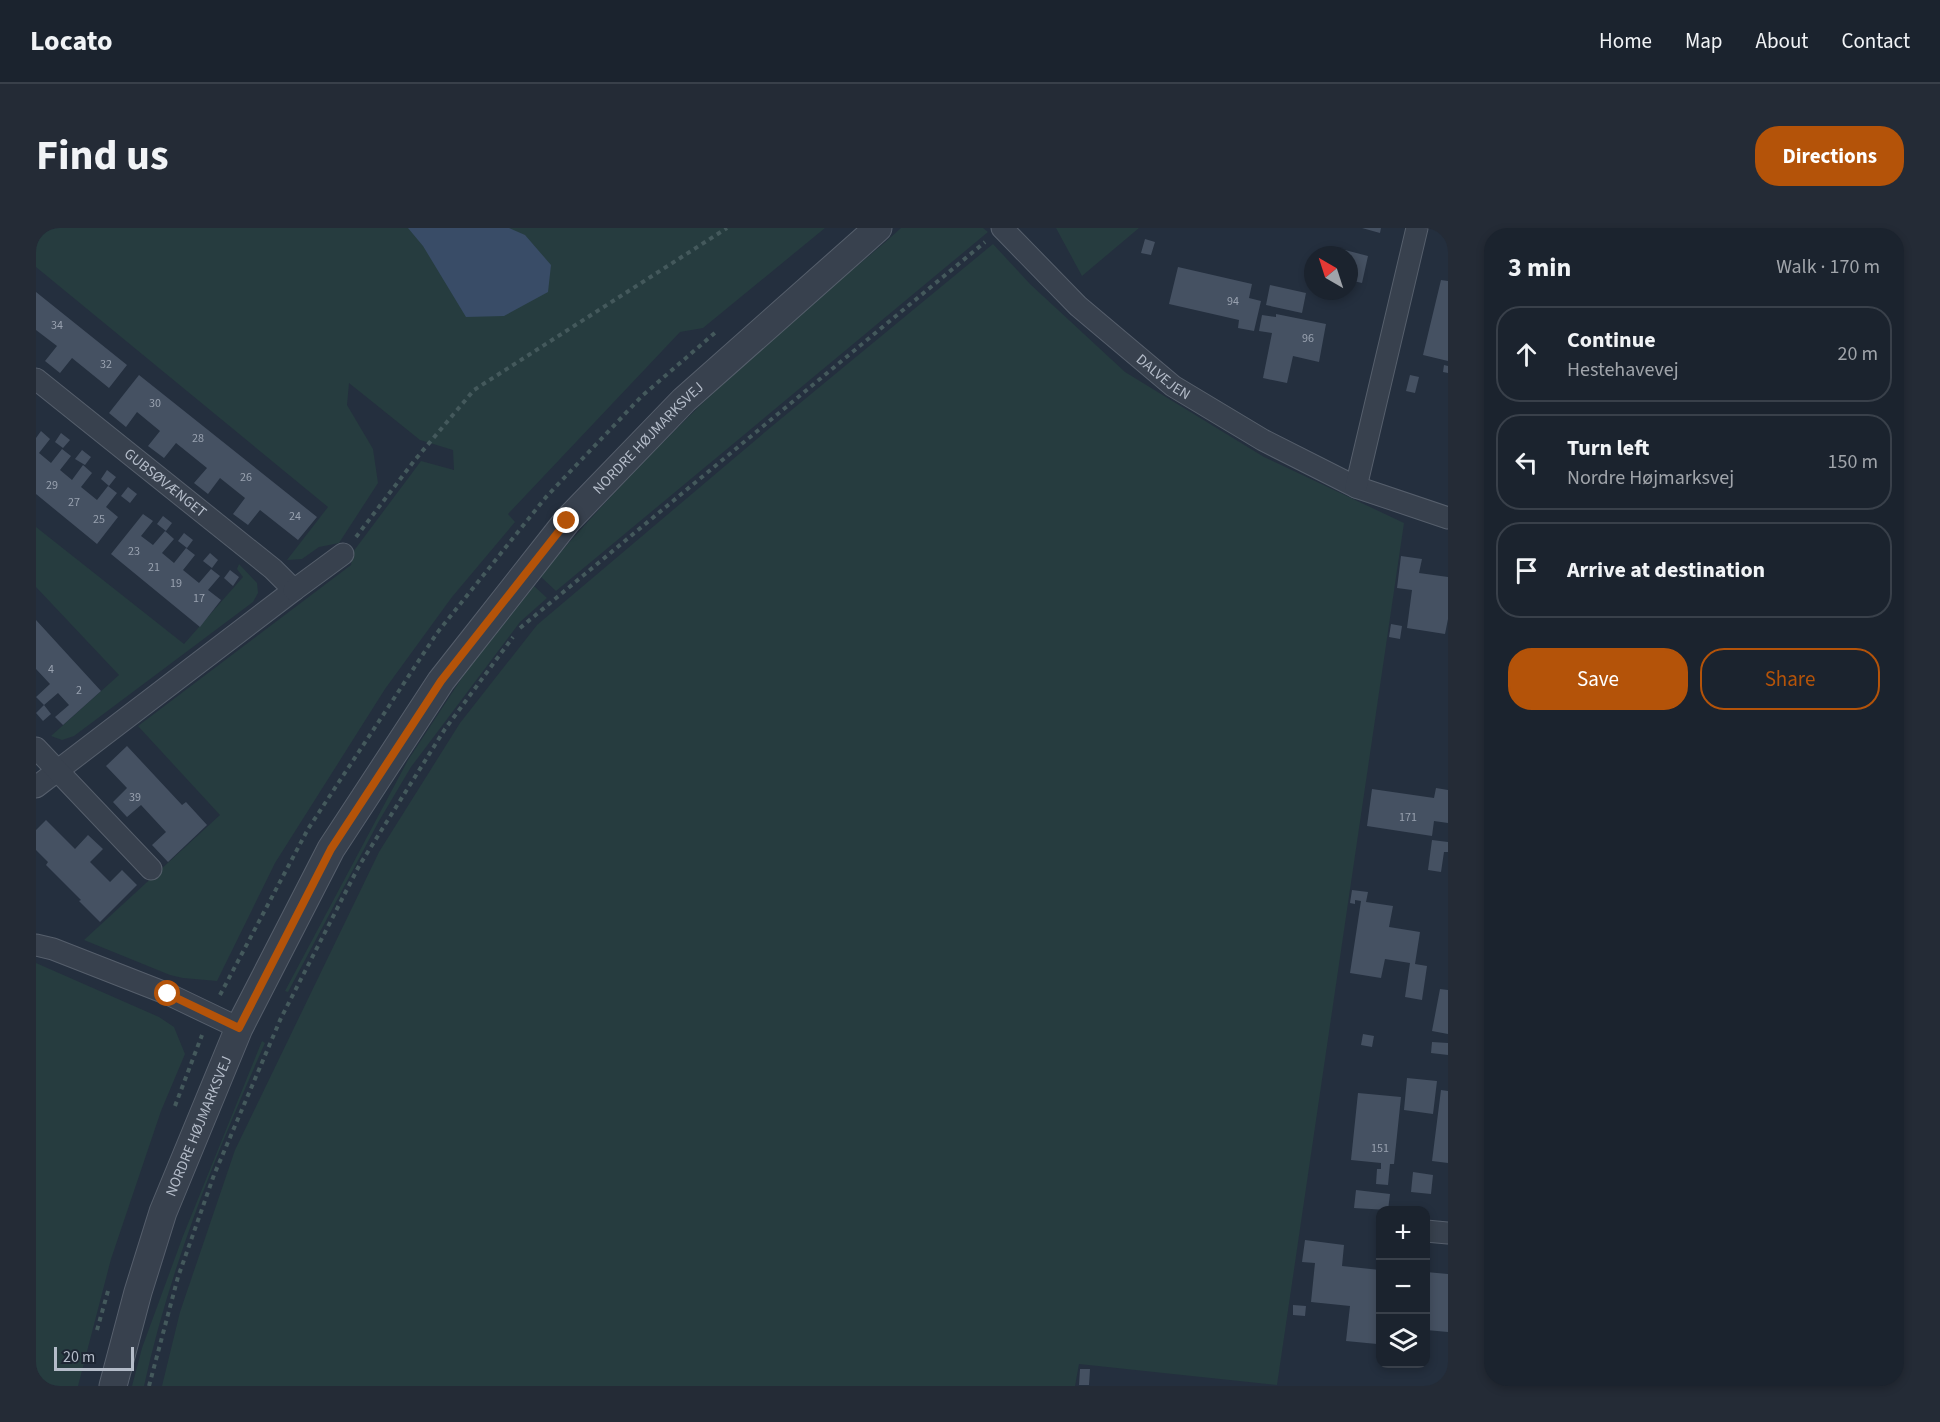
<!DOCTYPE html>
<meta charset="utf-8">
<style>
body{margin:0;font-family:"Source Sans 3",sans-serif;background:#242b36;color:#f1f3f6}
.controls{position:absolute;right:18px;bottom:18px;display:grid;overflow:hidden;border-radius:12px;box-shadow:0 3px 9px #0003}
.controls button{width:54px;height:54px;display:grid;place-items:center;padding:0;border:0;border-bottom:2px solid #39404a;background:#1b232e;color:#f1f3f6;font:30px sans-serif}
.compass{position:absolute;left:1268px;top:18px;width:54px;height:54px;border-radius:50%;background:#1b232e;box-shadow:0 3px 9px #0003;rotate:321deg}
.scale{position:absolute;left:18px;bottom:15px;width:80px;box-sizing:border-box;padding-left:6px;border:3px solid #b4bcc9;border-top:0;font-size:16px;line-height:21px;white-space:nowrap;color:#b4bcc9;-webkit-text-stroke:4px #1d2633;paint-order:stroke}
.stop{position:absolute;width:18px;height:18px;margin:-14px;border:4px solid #b45309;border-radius:50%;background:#fff}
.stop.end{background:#b45309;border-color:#fff;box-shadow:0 2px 6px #0008}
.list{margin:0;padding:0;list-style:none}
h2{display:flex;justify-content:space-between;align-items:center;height:78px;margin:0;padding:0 24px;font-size:26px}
h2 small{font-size:20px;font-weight:400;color:#a0a4aa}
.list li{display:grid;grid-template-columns:39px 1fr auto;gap:18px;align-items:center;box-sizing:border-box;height:96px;margin:0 12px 12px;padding:0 12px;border:2px solid #39404a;border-radius:24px}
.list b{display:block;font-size:22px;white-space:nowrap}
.list p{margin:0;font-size:20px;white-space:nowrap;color:#a0a4aa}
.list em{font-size:20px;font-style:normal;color:#a0a4aa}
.actions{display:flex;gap:12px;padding:18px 24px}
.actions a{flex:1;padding:14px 0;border:2px solid #b45309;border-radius:24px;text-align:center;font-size:21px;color:#b45309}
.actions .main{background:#b45309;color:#fff}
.icon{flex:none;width:33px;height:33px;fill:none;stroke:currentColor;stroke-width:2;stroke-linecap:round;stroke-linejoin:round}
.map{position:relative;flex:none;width:1412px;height:1158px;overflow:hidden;border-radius:24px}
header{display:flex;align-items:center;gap:36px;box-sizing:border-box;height:84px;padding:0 30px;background:#1b232e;border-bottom:2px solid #39404a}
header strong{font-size:28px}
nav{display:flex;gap:33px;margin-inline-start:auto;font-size:21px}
.intro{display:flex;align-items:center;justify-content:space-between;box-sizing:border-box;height:144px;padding:0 36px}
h1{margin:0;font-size:42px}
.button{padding:15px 27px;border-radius:24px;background:#b45309;color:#fff;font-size:21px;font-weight:700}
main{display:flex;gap:36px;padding:0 36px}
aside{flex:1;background:#1b232e;border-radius:24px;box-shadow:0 3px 9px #0003}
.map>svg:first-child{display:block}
.green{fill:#263c3f}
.water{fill:#394c67}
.building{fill:#455162}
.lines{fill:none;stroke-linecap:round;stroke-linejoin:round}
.minor-casing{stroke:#565f6c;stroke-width:23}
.tertiary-casing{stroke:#565f6c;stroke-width:29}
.path{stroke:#44595c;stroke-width:4;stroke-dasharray:4.5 4.5;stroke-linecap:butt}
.minor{stroke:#38414e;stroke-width:21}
.tertiary{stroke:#38414e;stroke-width:27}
.route{stroke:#b45309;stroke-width:8}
.labels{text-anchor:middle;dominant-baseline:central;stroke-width:4.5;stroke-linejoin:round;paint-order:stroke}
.number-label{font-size:12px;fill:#98a1af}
.street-label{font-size:15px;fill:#b4bcc9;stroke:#1d2633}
</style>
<header>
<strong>Locato</strong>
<nav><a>Home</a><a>Map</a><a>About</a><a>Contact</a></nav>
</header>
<div class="intro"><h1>Find us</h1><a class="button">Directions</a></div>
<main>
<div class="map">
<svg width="1412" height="1158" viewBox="0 0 1412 1158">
<rect width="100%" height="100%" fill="#242f3e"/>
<!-- green -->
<path class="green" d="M0,0H789L667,100L644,104L472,286L479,294L416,369L349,461L239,635L181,753L147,750L134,747L48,712L184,587L102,498L315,337L317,324L385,233L418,242L417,222L384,212L313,155L311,177L337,221L342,255L303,315L283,319L266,331L251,332L292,279L0,39Z
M865,0H947L952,4L520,363L504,348C581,258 665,173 754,95C790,62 829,33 865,0Z
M1020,0H1103L1046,48Z
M957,16L994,56L1089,144L1228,229L1368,295L1241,1157L1043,1136L1039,1158H126L144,1084L199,922L343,624L424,495L501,397L735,199Z
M0,299L148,416L207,349L201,341L203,336L221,355L222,365L217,374L38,508L26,512L15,508L83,447L0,359Z
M498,358L511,370L484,394L375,539L343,593L252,764L249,763L372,532L431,442Z
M0,735L123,789L138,799L149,826L125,883L75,1031L42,1158H0Z
M226,813L229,815C180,926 134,1039 108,1158H96L106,1120L147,1008Z"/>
<!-- water -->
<path class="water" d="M372,0H473L489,7L515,37L512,64L468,88L430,89L387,18Z"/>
<!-- building -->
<path class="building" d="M1326,0H1345L1344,5Z
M1109,11L1119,14L1115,27L1105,25Z
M1305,21L1332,28L1326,55L1313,52V27H1304Z
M1142,39L1216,56L1213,70L1225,73L1218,103L1202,100L1203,92L1133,76Z
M1405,52L1412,53V133L1387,127Z
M1234,57L1270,65L1266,85L1230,77Z
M0,64L91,137L73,160L36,130L24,145L9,133L21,118L0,102Z
M1240,86L1290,96L1283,134L1257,128L1251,155L1227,150L1236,105L1223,103L1226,87L1240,89Z
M1408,137L1412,138V145L1407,144Z
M103,147L281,289L262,312L224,282L212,297L197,286L209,270L184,250L172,266L158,255L171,240L140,215L128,230L112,218L124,203L101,184L90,199L73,185Z
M1374,147L1383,149L1379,165L1370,163Z
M5,203L14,211L3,225L15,235L26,221L35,228L24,242L36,252L47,237L56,245L45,259L61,272L72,258L81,265L70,279L82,289L61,316L0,266V210Z
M25,205L34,212L27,220L19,214Z
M46,222L55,229L49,237L39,231Z
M71,242L80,249L73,258L65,251Z
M92,259L101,266L94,275L85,268Z
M107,286L117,293L105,308L117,317L129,303L138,311L126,325L138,335L150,320L159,327L147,342L163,355L175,341L184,348L172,362L185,372L164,399L75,326Z
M127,288L136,295L130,303L121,296Z
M148,305L157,312L151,320L142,313Z
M174,325L182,332L176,340L167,333Z
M1365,328L1386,331L1383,345L1412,349V391L1409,406L1371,400L1376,362L1361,360Z
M194,342L203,349L197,358L188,350Z
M0,392L65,463L27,497L19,489L33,477L22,465L8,477L0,469L14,456L0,441Z
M1355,396L1366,398L1364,411L1353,409Z
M8,477L15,486L7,493L0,485Z
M91,518L146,577L150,574L171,597L132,634L116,617L130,604L105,577L91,589L77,574L91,560L70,538Z
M1400,560L1412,562V595L1398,593L1396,608L1331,598L1336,561L1398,570Z
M10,592L39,621L52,607L67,621L54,634L74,654L86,642L101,657L64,694L43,673L45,672L10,637L12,634L0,622V602Z
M1396,612L1412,614V624H1408L1405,644L1392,642Z
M1316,662L1332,664L1330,674L1357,678L1353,699L1384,704L1379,736L1391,738L1386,772L1369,769L1374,735L1349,731L1345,750L1314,745L1325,673L1319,672V676L1314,675Z
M1404,761L1412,762V806L1396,803Z
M1327,806L1338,808L1336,819L1325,817Z
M1396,814L1412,815V827L1395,825Z
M1371,850L1401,853L1397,886L1368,882Z
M1405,862L1412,863V935L1396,933Z
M1322,865L1365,869L1358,936H1354L1352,957L1340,956L1341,941H1345V935L1315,932Z
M1377,944L1397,947L1395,966L1375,964Z
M1320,962L1354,966L1352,982L1318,980Z
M1269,1012L1308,1017L1306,1038L1344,1042V1085L1341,1116L1310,1113L1314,1078L1275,1074L1279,1035L1266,1034Z
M1390,1044L1412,1046V1104L1390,1102Z
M1257,1077L1270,1078L1269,1088L1257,1087Z
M1044,1141H1054L1053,1157H1043Z"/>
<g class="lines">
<!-- minor casing -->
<g class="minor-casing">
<g id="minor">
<path id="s1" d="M966,0L1042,78L1137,158L1227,212L1320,259L1412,290"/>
<path id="s2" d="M0,151L237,341L258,362L0,559"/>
<path d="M1320,259L1381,0"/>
<path d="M258,362L307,326"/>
<path d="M0,520L115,641"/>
<path d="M0,717L17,721L132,766L203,800"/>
<path d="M1390,1003L1412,1005"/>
</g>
</g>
<!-- tertiary casing -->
<g class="tertiary-casing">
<g id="tertiary">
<path id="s3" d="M77,1158L102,1064L127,984L203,800L295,621L405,453L531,293L648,172L842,0"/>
</g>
</g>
<!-- path -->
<path class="path" d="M320,309L378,233L438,162L691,0
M484,400L949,14
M184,767L272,601L401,405L510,269L606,168L681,103
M139,878L166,807
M61,1102L72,1063
M113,1158L142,1049L178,947L245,790L323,638L409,501L477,409"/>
<!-- minor -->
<use href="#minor" class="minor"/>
<!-- tertiary -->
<use href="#tertiary" class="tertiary"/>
</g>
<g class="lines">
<!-- route -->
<path class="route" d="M132,766L203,800L295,621L405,453L531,293"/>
</g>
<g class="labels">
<!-- number labels -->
<g class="number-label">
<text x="1197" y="73">94</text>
<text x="21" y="97">34</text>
<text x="1272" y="110">96</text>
<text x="70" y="136">32</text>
<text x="119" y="175">30</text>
<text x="162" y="210">28</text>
<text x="210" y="249">26</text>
<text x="16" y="257">29</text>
<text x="38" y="274">27</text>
<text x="259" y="288">24</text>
<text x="63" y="291">25</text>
<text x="98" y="323">23</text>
<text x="118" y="339">21</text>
<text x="140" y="355">19</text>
<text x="163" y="370">17</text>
<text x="15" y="441">4</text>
<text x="43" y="462">2</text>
<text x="99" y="569">39</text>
<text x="1372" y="589">171</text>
<text x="1344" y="920">151</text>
</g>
<!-- street labels -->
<g class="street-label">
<text stroke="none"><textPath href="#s1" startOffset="220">DALVEJEN</textPath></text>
<text stroke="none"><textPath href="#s3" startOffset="1102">NORDRE HØJMARKSVEJ</textPath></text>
<text stroke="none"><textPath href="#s2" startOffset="166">GUBSØVÆNGET</textPath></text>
<text stroke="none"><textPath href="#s3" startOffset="274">NORDRE HØJMARKSVEJ</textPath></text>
</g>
</g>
</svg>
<div class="controls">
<button>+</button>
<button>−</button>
<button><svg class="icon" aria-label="layers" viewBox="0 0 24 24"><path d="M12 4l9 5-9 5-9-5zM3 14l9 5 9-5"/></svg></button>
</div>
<svg class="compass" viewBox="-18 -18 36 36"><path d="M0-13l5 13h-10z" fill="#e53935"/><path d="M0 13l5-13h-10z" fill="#a0a4aa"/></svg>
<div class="scale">20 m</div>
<div class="stop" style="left:132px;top:766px"></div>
<div class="stop end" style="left:531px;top:293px"></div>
</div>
<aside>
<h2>3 min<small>Walk · 170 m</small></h2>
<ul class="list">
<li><svg class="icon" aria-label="ahead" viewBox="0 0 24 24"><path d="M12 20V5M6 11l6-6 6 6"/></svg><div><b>Continue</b><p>Hestehavevej</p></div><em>20 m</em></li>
<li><svg class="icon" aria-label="left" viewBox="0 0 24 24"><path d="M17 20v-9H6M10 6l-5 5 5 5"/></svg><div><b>Turn left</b><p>Nordre Højmarksvej</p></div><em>150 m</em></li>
<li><svg class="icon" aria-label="arrive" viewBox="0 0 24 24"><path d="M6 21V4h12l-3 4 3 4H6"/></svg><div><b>Arrive at destination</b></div></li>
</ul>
<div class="actions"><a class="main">Save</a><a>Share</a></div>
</aside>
</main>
